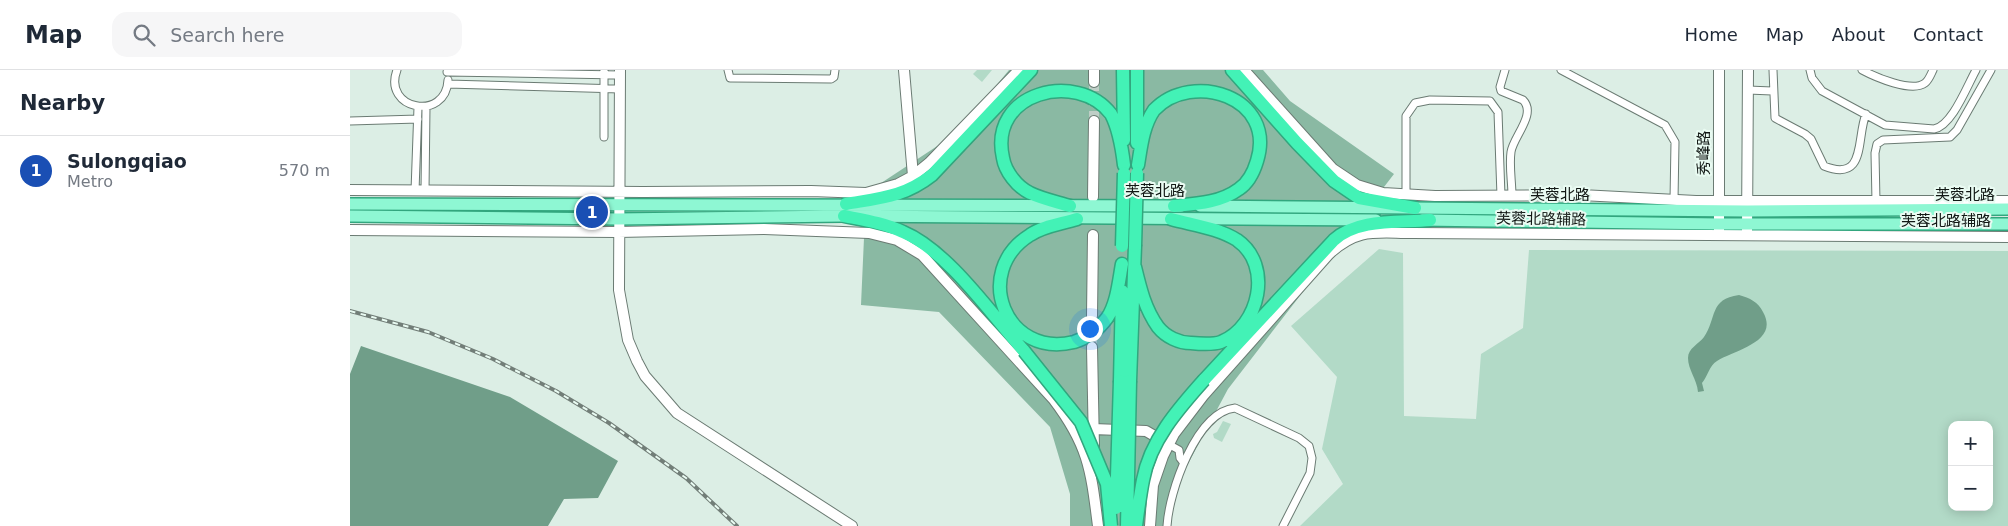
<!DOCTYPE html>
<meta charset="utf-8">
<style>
body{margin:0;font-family:"DejaVu Sans","Noto Sans SC",sans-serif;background:#f6f6f7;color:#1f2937}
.controls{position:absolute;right:15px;bottom:15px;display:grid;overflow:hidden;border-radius:10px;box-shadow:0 2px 12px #0003}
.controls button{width:45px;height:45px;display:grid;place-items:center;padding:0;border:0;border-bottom:1px solid #e0e1e3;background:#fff;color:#1f2937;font:25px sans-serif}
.you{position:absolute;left:739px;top:258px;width:18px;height:18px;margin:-12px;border:4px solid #fff;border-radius:50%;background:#1a73e8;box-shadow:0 0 0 8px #1a73e833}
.badge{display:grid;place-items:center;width:32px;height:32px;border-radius:50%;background:#d93025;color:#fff;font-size:16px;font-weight:700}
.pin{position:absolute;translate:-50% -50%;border:2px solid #fff;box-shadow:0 1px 5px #0006}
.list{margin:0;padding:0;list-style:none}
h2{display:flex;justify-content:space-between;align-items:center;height:65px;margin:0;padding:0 20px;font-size:21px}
h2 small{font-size:16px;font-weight:400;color:#747a83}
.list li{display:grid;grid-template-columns:32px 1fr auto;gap:15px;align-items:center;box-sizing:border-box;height:70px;padding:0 20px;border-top:1px solid #e0e1e3}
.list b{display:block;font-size:19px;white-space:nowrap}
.list p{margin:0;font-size:16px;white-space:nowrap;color:#747a83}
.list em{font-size:16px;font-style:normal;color:#747a83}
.icon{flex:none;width:28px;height:28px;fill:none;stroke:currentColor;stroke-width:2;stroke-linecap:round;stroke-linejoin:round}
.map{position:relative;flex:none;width:1658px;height:456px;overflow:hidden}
header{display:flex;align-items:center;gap:30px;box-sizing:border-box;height:70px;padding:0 25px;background:#fff;border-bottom:1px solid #e0e1e3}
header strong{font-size:24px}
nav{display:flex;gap:28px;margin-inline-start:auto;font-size:18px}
.search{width:350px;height:45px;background:#f6f6f7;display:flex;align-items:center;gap:12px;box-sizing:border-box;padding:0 18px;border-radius:15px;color:#747a83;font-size:19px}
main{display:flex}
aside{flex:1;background:#fff}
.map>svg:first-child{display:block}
.green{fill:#b2dac7;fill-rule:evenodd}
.forest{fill:#8ab9a3}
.water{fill:#709e89}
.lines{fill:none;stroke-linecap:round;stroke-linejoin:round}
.secondary-tunnel{stroke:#becec6;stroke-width:10;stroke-dasharray:10 5;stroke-linecap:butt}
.street-casing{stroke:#6b7b73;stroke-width:9}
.secondary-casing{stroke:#6b7b73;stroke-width:12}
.primary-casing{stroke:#32a67e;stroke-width:14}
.highway-casing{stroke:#32a67e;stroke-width:15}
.street{stroke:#fff;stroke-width:7}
.secondary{stroke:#fff;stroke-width:10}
.primary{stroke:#8ef7d3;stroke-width:11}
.highway{stroke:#43f2b6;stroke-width:12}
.rail-casing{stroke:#727e78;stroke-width:4}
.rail{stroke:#e9fbf2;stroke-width:2;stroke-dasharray:5.5;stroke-linecap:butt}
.highway-bridge-casing{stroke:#32a67e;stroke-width:15;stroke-linecap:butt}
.highway-bridge{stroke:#43f2b6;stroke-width:12}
.labels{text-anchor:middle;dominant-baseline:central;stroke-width:4;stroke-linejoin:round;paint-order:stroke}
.street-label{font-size:15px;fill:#121815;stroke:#e9fbf2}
</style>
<header>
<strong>Map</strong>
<div class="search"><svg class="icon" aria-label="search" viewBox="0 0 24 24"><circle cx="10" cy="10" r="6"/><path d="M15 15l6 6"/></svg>Search here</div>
<nav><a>Home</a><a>Map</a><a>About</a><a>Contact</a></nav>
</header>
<main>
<aside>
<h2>Nearby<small></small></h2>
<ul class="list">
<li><span class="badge" style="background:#1a4fb4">1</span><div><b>Sulongqiao</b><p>Metro</p></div><em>570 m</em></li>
</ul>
</aside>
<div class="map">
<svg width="1658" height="456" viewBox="0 0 1658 456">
<rect width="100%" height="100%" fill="#dceee5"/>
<!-- green -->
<path class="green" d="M627,0H642L632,12L623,4Z
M1029,179L1053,183L1054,346L1126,349L1131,284L1173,258L1179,180L1658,181V456H950L993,414L972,379L987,307L941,256ZM1602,355H1639V437H1602Z
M873,351L881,354L872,372L864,368L863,364L867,362Z"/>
<!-- forest -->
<path class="forest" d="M659,0H913L940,31L1044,104L878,319L824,420L821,456H720V424L700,357L589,242L511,235L516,123L607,63Z"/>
<!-- water -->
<path class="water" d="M1389,225C1400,228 1408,232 1413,242C1430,272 1384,280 1367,291C1359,296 1358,306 1352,313L1354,321L1348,322C1347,309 1338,300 1338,288C1338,278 1349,274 1354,267C1367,248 1359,229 1389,225Z
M11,276L160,327L268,391L248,428L214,429L198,456H0V304Z"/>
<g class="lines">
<!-- secondary-tunnel -->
<path class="secondary-tunnel" d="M744,51V12
M742,277V246"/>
<!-- street casing -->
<g class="street-casing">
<path id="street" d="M47,0C32,40 96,52 98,10
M254,0V67
M378,0L380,8L481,9L484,7L485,0
M1155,0L1150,17L1151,21L1173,30C1187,44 1163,67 1161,82C1159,96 1162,112 1162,126
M1211,0L1315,55L1325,72L1324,130
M1423,0L1425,48L1455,64L1461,69L1474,96C1517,113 1506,68 1516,44
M1460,0L1462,8L1472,21L1535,55L1584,59C1602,56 1617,16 1626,0
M1512,0C1525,7 1562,23 1575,13C1579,10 1581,4 1583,0
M97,2L270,5
M98,14L270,19
M1398,20L1422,21
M0,51L68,49
M65,121L68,37
M75,121L76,37
M1056,125V46L1065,33L1080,30L1140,31L1148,42L1151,126
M1526,132L1525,83L1527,74L1533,70L1600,67L1607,60L1641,0
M818,374L829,380L830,388L833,392
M817,456C819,422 846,342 885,338L949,368L959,376L962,388L960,403L933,456"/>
</g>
<!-- secondary casing -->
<g class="secondary-casing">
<path id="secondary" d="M270,0L269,220L278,270L287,291L295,306L327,343L502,456
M554,0L563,106
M894,0L983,99L1007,115L1033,123L1085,126L1231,125L1346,131H1658
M1369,0V161
M744,12V0
M0,120L293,122L461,121L516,123L548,114L563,106L579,93L669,0
M743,127L744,51
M0,160L268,162L414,159L519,163L547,170L572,185L704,330C739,376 741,401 748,456
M1397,162L1398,0
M742,246L743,165
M742,277L744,378
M743,359L796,361L815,372
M800,456L803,415L813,386L824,364L853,326L979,184C1008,157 1026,163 1063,163L1658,167"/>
</g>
<!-- primary casing -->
<g class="primary-casing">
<path id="primary" d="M0,134L831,136
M850,136L1397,141L1658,139
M0,146L268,149L494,146L1026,150
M1072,150L1369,154H1658"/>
</g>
<!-- highway casing -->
<g class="highway-casing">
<path id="highway" d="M773,0L774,70
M787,0V73
M882,0L947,73L984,111L1009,128L1065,138
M788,95C791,77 793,56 804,40C842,0 927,27 907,91C904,101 898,113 889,119C870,133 846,134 824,136
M496,134C530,128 554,127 582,105L681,0
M720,136C707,132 692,129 680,123C667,117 655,101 653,88C638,22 727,0 761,44C769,59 772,78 774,95
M494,146C514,150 534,153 553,162C598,181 641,244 674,281
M727,149C711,154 693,156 680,165C621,202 656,289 724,272C737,268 749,259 757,248C767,234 769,210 772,194
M785,197C790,218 795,239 808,257C816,267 829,273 841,273C851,274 862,275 871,272C910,256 923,195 887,170C868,158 843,155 821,149
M854,310L984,170C1008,148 1049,153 1080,150
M770,311L772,221
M780,311L785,176"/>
</g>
<!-- street -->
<use href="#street" class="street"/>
<!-- secondary -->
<use href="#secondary" class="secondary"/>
<!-- primary -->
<use href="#primary" class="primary"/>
<!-- highway -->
<use href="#highway" class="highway"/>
<!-- rail casing -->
<g class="rail-casing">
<path id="rail" d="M0,241L78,262L143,289L206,321L259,353L336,408L387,456"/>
</g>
<!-- rail -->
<use href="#rail" class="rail"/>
<!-- highway-bridge casing -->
<g class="highway-bridge-casing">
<path id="highway-bridge" d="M772,176L774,103
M785,176L787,103
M674,281L731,352L757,414L761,456
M766,438L770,311
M777,456L780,311
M786,456C788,441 790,425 793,410C800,371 828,339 854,310"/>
</g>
<!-- highway-bridge -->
<use href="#highway-bridge" class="highway-bridge"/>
</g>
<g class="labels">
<!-- street labels -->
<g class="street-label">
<text transform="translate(1354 83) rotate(-90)">秀峰路</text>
<text x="805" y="121">芙蓉北路</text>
<text x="1210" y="125">芙蓉北路</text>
<text x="1615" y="125">芙蓉北路</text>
<text transform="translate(1191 149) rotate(1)">芙蓉北路辅路</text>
<text x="1596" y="151">芙蓉北路辅路</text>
</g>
</g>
</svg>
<div class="controls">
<button>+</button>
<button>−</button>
</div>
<div class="you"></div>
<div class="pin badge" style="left:242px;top:142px;background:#1a4fb4">1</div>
</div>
</main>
